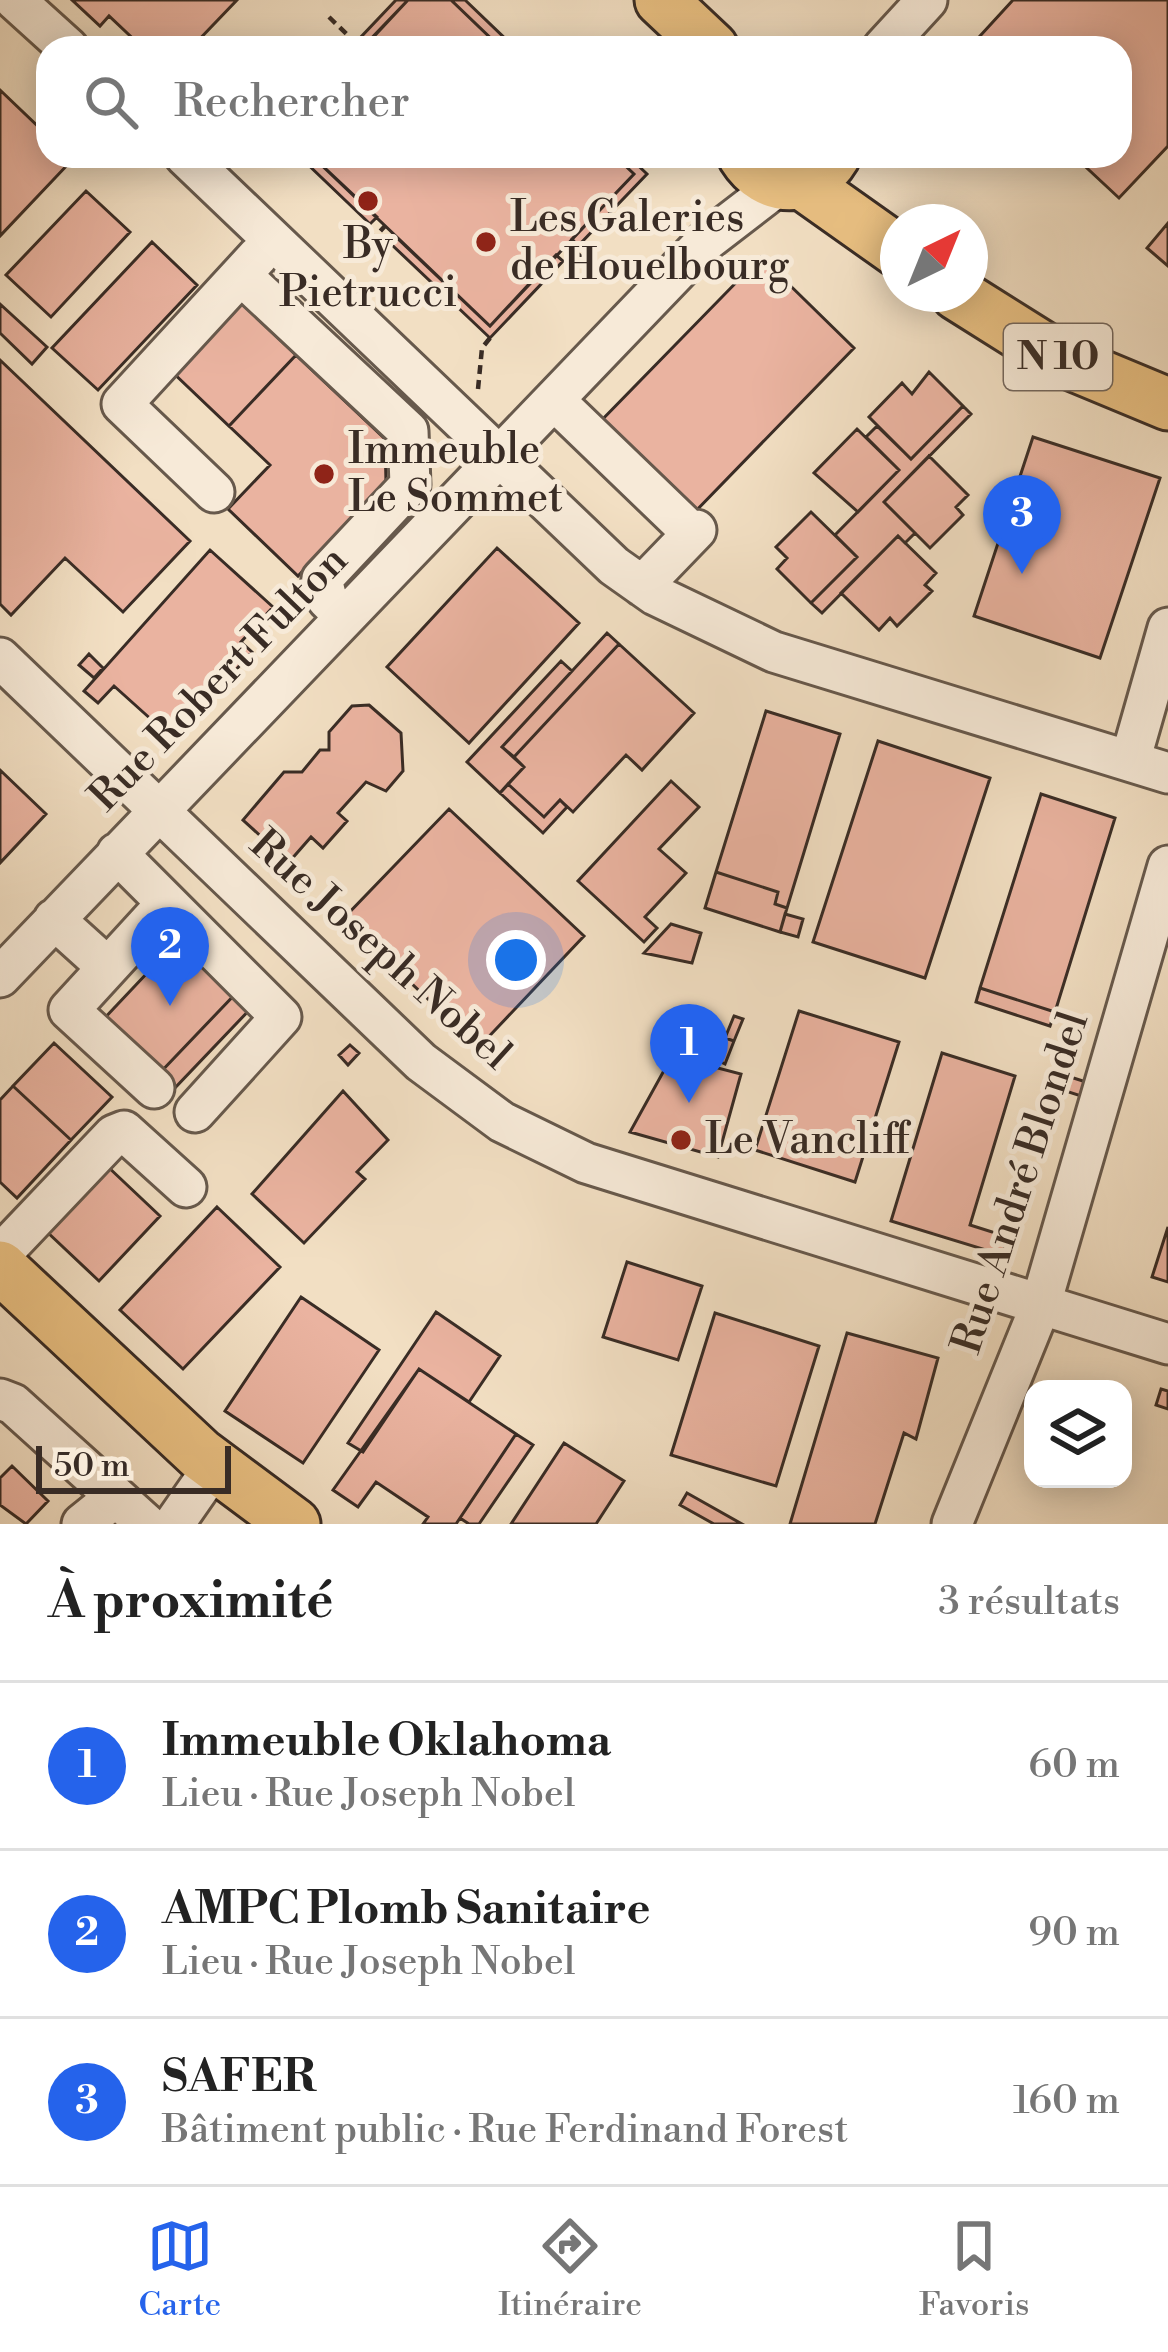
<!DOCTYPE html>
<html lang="fr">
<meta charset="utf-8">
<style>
body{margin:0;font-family:"Libre Bodoni",serif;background:#f6f6f6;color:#222}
.controls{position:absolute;right:36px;bottom:36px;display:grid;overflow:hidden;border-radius:24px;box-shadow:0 6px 30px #0003}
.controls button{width:108px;height:108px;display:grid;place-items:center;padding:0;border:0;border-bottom:3px solid #e0e0e0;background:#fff;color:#222;font:60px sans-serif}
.compass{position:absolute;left:880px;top:204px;width:108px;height:108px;border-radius:50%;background:#fff;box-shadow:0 6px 30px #0003;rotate:43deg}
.scale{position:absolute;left:36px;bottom:30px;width:195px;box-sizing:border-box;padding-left:12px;border:6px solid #392c25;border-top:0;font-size:33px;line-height:42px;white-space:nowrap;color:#392c25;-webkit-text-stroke:9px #f7ead8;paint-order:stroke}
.you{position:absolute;left:516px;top:960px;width:42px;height:42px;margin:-30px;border:9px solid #fff;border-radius:50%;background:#1a73e8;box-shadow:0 0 0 18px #1a73e833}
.badge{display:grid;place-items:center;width:78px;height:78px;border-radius:50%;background:#2563eb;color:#fff;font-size:39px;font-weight:700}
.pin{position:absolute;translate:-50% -99px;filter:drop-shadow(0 3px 6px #0008)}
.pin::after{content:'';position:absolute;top:63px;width:42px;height:36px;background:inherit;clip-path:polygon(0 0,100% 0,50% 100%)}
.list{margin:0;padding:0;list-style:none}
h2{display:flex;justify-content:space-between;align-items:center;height:156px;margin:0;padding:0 48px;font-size:51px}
h2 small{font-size:39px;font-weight:400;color:#767676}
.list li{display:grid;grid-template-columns:78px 1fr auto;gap:36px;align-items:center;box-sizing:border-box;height:168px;padding:0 48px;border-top:3px solid #e0e0e0}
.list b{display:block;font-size:45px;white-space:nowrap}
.list p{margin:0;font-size:39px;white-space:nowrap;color:#767676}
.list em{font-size:39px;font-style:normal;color:#767676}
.icon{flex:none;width:66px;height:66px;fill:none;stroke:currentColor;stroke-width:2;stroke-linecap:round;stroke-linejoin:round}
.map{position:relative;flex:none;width:1168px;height:1524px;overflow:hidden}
.search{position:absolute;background:#fff;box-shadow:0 6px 30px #0003;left:36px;right:36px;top:36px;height:132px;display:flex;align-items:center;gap:30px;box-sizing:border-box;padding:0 42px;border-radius:36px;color:#767676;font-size:45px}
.sheet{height:660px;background:#fff}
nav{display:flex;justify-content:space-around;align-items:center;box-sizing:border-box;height:168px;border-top:3px solid #e0e0e0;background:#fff;font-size:33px;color:#767676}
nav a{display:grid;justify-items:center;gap:6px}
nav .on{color:#2563eb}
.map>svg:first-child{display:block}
.building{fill:#eab3a0;stroke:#392c25;stroke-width:3}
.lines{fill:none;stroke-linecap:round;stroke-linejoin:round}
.minor-casing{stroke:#67594c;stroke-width:45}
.major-casing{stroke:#392c25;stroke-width:57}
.path{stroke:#392c25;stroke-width:4.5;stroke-dasharray:9 6;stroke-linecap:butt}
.minor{stroke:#f7ead8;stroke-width:39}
.major{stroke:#e9c082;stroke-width:51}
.poi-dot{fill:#8f2418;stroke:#f7ead8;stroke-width:4.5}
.labels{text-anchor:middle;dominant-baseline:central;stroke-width:10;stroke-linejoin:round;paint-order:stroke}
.shield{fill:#f7ead8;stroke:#72655b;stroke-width:3}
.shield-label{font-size:39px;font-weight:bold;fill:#392c25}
.poi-label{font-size:42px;fill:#392c25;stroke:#f7ead8;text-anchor:start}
.street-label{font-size:42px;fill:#392c25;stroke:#f7ead8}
</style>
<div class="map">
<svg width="1168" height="1524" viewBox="0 0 1168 1524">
<rect width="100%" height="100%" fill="#f2dfc3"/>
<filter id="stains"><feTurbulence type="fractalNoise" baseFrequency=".00167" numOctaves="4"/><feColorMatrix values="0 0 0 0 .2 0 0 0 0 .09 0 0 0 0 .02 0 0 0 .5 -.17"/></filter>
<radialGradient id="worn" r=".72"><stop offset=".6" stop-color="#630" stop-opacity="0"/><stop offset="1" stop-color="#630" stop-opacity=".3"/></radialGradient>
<!-- building -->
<path class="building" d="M72,0H237L191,48H143L109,16L100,26Z
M396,0H408L367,44L360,38Z
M408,0H451L501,48H362Z
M451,0H465L515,48H501Z
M1013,0H1168V146L1119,198L1074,156H1120V48H969Z
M0,90L48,136V156L73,159L0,236Z
M299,156H312L377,217L370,224Z
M312,156H615L634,174L490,326Z
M615,156H628L647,174L578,246L572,239L634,174Z
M86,191L130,232L51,317L6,275Z
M1168,223V266L1147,248Z
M397,238L490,326L556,255L563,261L490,338L391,244Z
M152,242L197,285L98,390L52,348Z
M761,257L854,348L690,517L596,426Z
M234,296L296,355L229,426L167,367Z
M0,304L47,347L32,364L0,333Z
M296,355L385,439L386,483L298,576L228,509L270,465L229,426Z
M0,360L190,541L123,612L65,558L11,615L0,604Z
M929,372L963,406L911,459L869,417L902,383L912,394Z
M963,406L971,414L884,502L915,533L905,543L898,536L822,613L811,603L857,557L835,535L899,470L866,437L877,426L911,459Z
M857,429L899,470L858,512L814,473Z
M1033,437L1160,478L1100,658L974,616Z
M929,456L968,495L956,507L963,515L930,548L884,502Z
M811,512L857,557L811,603L777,569L787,558L776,547Z
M898,536L936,573L925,585L932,591L897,626L890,618L879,630L841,593Z
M497,548L579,623L469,743L387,667Z
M210,550L273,607L241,642L252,652L173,739L114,686L98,703L84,691Z
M607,633L619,644L514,757L502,747Z
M619,644L694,713L642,770L626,755L573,812L560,800L544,817L508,784L524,767L514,757Z
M89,654L103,668L94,678L79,665Z
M561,661L572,671L502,747L524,767L500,793L467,762Z
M369,705L401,733L403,771L386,791L366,782L338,813L347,821L323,848L311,837L289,862L243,820L284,772H302L320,750H329V732L352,706Z
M766,711L840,734L787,908L775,904L778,892L716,872Z
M878,741L990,778L925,978L813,942Z
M0,770L46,814L0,863Z
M671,781L699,807L659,849L686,873L645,917L657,928L644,942L578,881Z
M508,784L544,817L560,800L567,807L543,833L500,793Z
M1041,794L1115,818L1055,1012L980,988Z
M449,809L584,936L479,1047L343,919Z
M716,872L778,892L775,904L787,908L780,932L705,908Z
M785,914L803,919L798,937L780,932Z
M671,924L701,933L692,963L644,953Z
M183,935L240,989L156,1077L99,1024Z
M980,988L1055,1012L1050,1026L976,1002Z
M240,989L256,1003L171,1092L156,1077Z
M799,1011L899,1042L855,1182L755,1150Z
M734,1016L743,1019L734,1041L725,1038Z
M725,1038L734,1041L725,1064L717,1060Z
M54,1043L112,1097L71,1140L13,1086Z
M350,1045L359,1053L348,1065L339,1055Z
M942,1053L1015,1076L970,1225L1008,1237L1002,1255L891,1221Z
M672,1056L741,1074L718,1157L630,1132Z
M1058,1073L1086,1082L1081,1096L1053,1087Z
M13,1086L71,1140L17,1198L0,1182V1100Z
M343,1091L388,1140L357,1172L365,1179L304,1243L252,1194Z
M106,1165L160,1216L99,1281L45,1230Z
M217,1207L280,1267L183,1369L120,1310Z
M1168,1227V1282L1152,1277Z
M627,1262L702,1286L678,1360L603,1337Z
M301,1297L379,1350L303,1463L225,1411Z
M436,1312L500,1356L469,1402L419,1369L363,1452L348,1443Z
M715,1313L819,1346L776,1486L671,1455Z
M847,1333L938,1358L916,1439L904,1433L875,1524H790Z
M419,1369L516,1434L456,1524H423L428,1517L376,1482L358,1507L333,1490Z
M1161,1389L1168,1391V1409L1156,1405Z
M516,1434L533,1445L479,1524H469L460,1518Z
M564,1443L624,1481L596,1524H511Z
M12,1466L48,1501L26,1524L0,1505V1478Z
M687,1493L742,1524H714L680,1505Z"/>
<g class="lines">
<!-- minor casing -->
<g class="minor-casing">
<path id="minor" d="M15,0L68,48
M883,48L927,0
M185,156L614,566L655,595L774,652L1168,773
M241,275L408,431L410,485L322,579L327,599L345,617
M554,400L692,533
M214,492L122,404L258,256
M642,586L696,530
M0,658L421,1062L502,1122L586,1163L1168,1344
M1130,761L1168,628
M117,853L167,903L69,1010L154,1088
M167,903L281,1017L195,1112
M54,919L106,966
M0,977L706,241L780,184
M0,1255L114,1135L124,1131L186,1187
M0,1399L13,1404L146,1524
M82,1524L113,1499
M174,1524L215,1465
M952,1524L1040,1307L1168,866"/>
</g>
<!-- major casing -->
<g class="major-casing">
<path id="major" d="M661,0L712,48
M744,156C767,193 812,193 834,156
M802,183L898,251
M957,294L1062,360L1168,404
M0,1267L200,1454L294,1524"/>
</g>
<!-- path -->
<path class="path" d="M329,17L361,48
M551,48L559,40
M567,244L596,271
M360,253L385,226
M478,389L482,348L490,338"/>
<!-- minor -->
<use href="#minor" class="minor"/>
<!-- major -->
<use href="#major" class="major"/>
</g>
<!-- markers -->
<g class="poi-dot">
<circle cx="368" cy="201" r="12"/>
<circle cx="486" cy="242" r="12"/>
<circle cx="324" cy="474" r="12"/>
<circle cx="681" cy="1140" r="12"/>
</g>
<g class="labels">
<!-- shield labels -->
<rect class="shield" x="1004" y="324" width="108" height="66" rx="9"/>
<g class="shield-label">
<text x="1058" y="357">N 10</text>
</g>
<!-- poi labels -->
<g class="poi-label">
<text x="510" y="218">Les Galeries<tspan x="510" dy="48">de Houelbourg</tspan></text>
<text x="368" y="245" text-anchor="middle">By<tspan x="368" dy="48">Pietrucci</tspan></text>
<text x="348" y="450">Immeuble<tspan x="348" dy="48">Le Sommet</tspan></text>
<text x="705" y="1140">Le Vancliff</text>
</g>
<!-- street labels -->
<g class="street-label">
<text transform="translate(219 679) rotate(-46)">Rue Robert Fulton</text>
<text transform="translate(380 950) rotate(42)">Rue Joseph Nobel</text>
<text transform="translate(1021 1183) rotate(-72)">Rue André Blondel</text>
</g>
</g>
<rect width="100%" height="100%" filter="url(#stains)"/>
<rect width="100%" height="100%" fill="url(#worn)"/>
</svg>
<div class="controls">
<button><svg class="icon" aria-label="layers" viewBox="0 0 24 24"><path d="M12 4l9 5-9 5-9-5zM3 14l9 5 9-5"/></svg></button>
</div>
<svg class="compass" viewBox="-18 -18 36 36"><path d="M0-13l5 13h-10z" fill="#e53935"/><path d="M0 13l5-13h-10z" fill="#767676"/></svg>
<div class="scale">50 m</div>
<div class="you"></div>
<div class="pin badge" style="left:689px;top:1103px">1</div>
<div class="pin badge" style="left:170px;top:1006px">2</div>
<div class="pin badge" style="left:1022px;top:574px">3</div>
<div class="search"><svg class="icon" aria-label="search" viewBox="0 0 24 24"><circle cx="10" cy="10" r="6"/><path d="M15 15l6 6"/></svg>Rechercher</div>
</div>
<section class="sheet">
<h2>À proximité<small>3 résultats</small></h2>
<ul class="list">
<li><span class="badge">1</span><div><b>Immeuble Oklahoma</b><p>Lieu · Rue Joseph Nobel</p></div><em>60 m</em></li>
<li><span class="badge">2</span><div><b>AMPC Plomb Sanitaire</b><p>Lieu · Rue Joseph Nobel</p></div><em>90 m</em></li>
<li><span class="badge">3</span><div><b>SAFER</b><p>Bâtiment public · Rue Ferdinand Forest</p></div><em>160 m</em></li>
</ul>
</section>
<nav>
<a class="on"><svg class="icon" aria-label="map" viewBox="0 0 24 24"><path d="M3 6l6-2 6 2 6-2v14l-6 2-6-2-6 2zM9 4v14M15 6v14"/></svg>Carte</a>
<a><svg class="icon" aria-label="directions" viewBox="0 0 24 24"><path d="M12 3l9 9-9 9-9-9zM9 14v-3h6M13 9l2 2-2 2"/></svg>Itinéraire</a>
<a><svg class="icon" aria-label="saved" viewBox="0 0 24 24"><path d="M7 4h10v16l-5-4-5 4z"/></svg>Favoris</a>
</nav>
